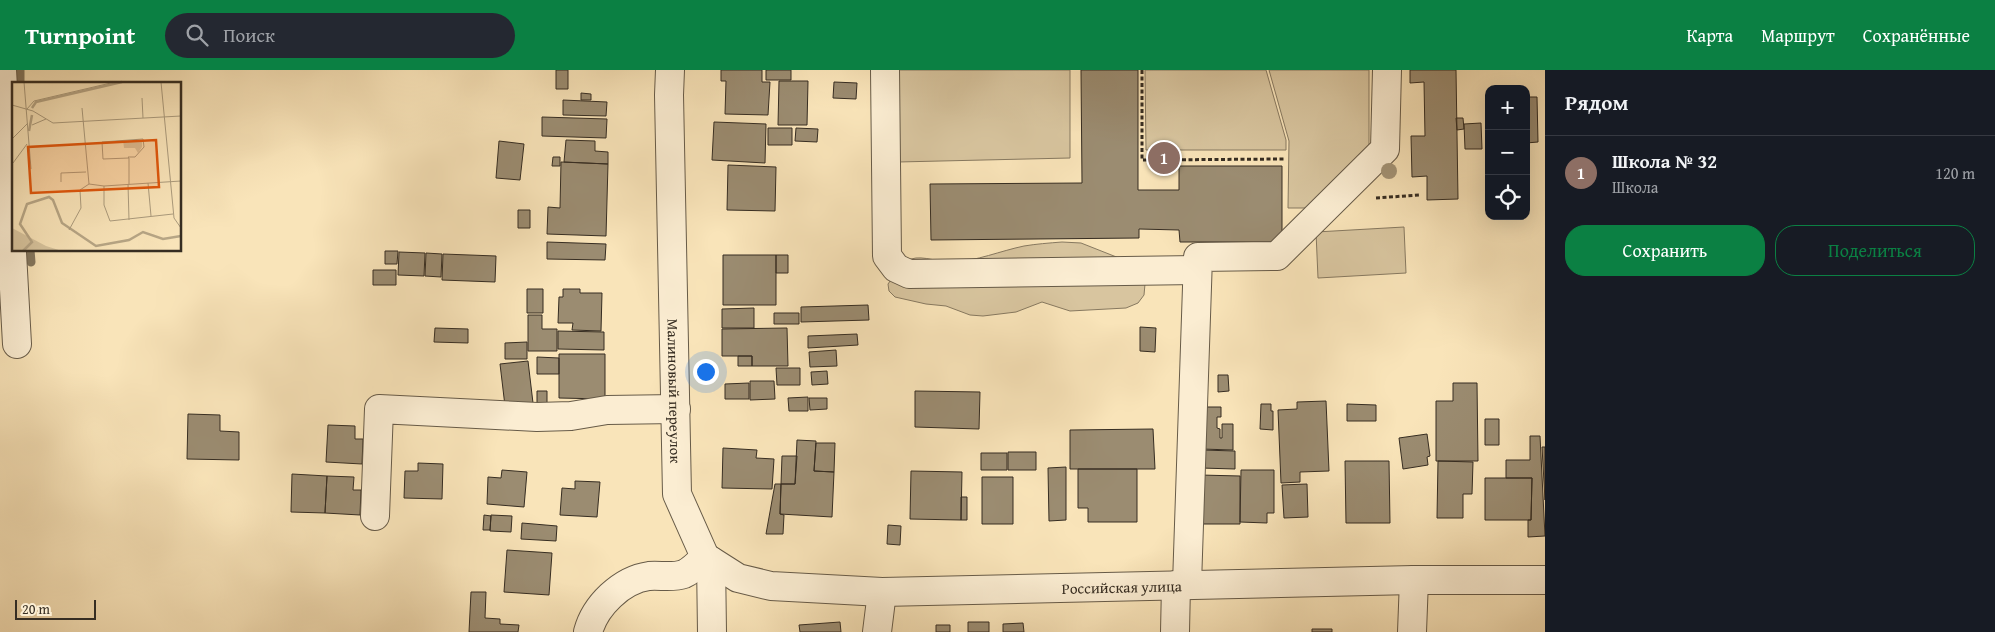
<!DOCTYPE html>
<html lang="ru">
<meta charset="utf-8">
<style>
body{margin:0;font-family:"Gentium Book Plus",serif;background:#242831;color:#f1f3f6}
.controls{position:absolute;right:15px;top:15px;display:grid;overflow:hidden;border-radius:10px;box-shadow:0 5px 20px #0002}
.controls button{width:45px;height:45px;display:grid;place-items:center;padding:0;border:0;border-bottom:1px solid #363941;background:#171b24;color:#f1f3f6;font:25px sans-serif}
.scale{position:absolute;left:15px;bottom:12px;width:81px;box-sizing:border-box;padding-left:5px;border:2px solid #362d22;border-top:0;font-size:14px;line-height:18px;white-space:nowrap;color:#362d22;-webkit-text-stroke:4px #fbedd2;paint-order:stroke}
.you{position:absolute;left:705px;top:301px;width:18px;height:18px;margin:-12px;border:4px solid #fff;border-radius:50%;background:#1a73e8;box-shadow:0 0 0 8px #1a73e833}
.badge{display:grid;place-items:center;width:32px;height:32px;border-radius:50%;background:#0b8043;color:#fff;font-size:16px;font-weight:700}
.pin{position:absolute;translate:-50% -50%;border:2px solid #fff;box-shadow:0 1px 5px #0006}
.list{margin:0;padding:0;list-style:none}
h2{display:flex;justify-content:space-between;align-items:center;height:65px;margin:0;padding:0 20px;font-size:21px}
h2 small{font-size:16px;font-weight:400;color:#9ea1a6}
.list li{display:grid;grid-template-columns:32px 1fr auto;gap:15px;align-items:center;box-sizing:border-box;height:75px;padding:0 20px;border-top:1px solid #363941}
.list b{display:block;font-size:19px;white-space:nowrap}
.list p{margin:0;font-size:16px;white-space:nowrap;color:#9ea1a6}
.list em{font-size:16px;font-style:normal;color:#9ea1a6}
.actions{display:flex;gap:10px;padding:15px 20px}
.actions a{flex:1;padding:11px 0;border:1px solid #0b8043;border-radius:20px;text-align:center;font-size:18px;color:#0b8043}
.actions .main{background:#0b8043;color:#fff}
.icon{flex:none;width:28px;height:28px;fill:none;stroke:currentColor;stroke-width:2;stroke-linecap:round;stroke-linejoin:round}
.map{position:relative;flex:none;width:1545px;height:562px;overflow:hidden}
header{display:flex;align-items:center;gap:30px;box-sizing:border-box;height:70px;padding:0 25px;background:#0b8043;color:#fff}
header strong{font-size:24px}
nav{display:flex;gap:28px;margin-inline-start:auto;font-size:18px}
.search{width:350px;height:45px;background:#242831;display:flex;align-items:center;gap:12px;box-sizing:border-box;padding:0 18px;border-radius:28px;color:#9ea1a6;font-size:19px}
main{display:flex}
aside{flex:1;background:#171b24}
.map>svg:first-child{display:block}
.green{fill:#d8c59f;stroke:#877960}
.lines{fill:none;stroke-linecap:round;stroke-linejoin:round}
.stream{stroke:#83765e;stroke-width:9}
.building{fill:#9b8c71;stroke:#362d22}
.minor-casing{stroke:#675b48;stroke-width:30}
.path{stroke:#362d22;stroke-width:3;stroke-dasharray:4 2.5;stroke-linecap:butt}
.minor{stroke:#fbedd2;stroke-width:28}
.tree{fill:#a49477}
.labels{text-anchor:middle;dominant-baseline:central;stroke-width:4.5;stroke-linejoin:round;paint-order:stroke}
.street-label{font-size:15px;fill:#362d22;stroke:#fbedd2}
.inset-river{fill:none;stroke:#b7a686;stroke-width:2.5}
.inset-road{fill:none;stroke:#ab9b7d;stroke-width:1}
.view{fill:#df570d;fill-opacity:0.15;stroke:#df570d;stroke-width:2.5}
.inset-edge{fill:none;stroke:#362d22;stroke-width:2.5}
</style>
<header>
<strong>Turnpoint</strong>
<div class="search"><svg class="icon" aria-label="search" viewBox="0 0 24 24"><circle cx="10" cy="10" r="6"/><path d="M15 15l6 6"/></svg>Поиск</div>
<nav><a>Карта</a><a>Маршрут</a><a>Сохранённые</a></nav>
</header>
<main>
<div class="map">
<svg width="1545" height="562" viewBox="0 0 1545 562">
<rect width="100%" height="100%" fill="#f9e4b9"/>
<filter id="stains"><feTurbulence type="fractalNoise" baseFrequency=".004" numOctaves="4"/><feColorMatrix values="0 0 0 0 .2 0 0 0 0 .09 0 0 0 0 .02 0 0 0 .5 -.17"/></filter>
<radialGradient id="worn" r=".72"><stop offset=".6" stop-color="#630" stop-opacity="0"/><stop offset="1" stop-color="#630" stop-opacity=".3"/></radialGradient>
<!-- green -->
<path class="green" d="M899,0H1070V88L898,92Z
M1145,0H1266L1286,70V80H1146Z
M1269,0H1369V80L1309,138H1288L1289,71Z
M1404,157L1406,203L1318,208L1316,162Z
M1062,172L1081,173L1119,188L1145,214L1144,225L1138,233L1126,238L1070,241L1042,232L1016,242L983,246L970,245L946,236L926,234L895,227L889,221L888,214C894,206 901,193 911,189C924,185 939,193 953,192C977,191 1000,181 1024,176C1036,174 1049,173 1062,172Z"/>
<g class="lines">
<!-- stream -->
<path class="stream" d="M20,0V14
M30,180L31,192"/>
</g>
<!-- building -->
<path class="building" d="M556,0H568V19H556Z
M721,0H762V12H770L768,45L725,44L726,11H721Z
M766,0H791V10H766Z
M1081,0H1138V120H1179V96H1282V172H1180L1179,160L1139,159V168L931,170L930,114L1082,113Z
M1410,0H1456L1458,129L1427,130V106L1412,107L1411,66H1425L1424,12L1410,13Z
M779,11H808L807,55H778Z
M834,12L857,13L856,29L833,28Z
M581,23L591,24V30H581Z
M1526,27H1537L1538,72L1526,73Z
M563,30L607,32L606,46L563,45Z
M542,47L607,49L606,68L542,66Z
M1456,48H1463L1464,59L1457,60Z
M714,52L766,54L765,93L712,90Z
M1481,53L1482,79H1465L1464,54Z
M768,58H792V75H768Z
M796,58L818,59L817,72L795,71Z
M566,70L595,71V81L608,82V94L564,92Z
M499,71L524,74L520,110L496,108Z
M553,87H560V96H552Z
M561,92L608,94L606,166L547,164L548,137L560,138Z
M728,95L776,97L775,141L727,140Z
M518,140H530V158H518Z
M547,172L606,174L605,190L547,189Z
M385,181H398L397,194H385Z
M399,182L425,183L424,206L398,205Z
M426,183L442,184L441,207L425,206Z
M443,184L496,186L495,212L442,210Z
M723,185H776V235H723Z
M776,185H788V203H776Z
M373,200H396V215H373Z
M527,219H543V243H527Z
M563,219H580V223H602L601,261L572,260L573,253H558L559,227H563Z
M868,235L869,250L801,252V237Z
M754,238V258H722V239Z
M774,243H799V254H774Z
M528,245H542V259H557V281H528Z
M1140,257L1156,258L1155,282L1140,281Z
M435,258L468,259V273L434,272Z
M787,258L788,296H752V286H722V259Z
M558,261L604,262V280L558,279Z
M857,264L858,275L808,278V266Z
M527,272V289H505V273Z
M836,280L837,296L810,297L809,282Z
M559,284H605V329L559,328Z
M738,286H752V296H738Z
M537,287L559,288V304H537Z
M528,291L533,333L505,336L500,294Z
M776,298H800V315H777Z
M827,301L828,314L812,315L811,302Z
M1218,305H1228L1229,321L1218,322Z
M750,311H774L775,329L750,330Z
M749,313V329H725V314Z
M1453,313H1477L1478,391H1436V331H1453Z
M537,321H547V337L537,338Z
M915,321L980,322L979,359L915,357Z
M808,327V341H789L788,328Z
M809,328H827V339L810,340Z
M1326,331L1329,401L1300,402V412L1281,413L1278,340L1297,339V332Z
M1261,334H1271V341H1273V360L1260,359Z
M1347,334L1376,335V351H1347Z
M1202,337H1221V347H1217V358L1220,359V368H1222V354H1233V380L1201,379Z
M188,344L220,345V361L239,362V390L187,389Z
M1485,349H1499V375H1485Z
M328,355L355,356V369H363L362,394L326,392Z
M1153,359L1155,399H1070V360Z
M1427,364L1430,386L1427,387L1428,395L1403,399L1399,368Z
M1530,366H1540L1545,466L1528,467V450H1531L1532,408H1506V390H1530Z
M797,370L816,371L814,401L834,402L832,447L780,444L781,414H795Z
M816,373H835L834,402L814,401Z
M1542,377H1545V430Z
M723,378L757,380L756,388L774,389L772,419L722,418Z
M1202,380L1235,381V399L1201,398Z
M1008,382H1036V400H1008Z
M981,383H1007V400H981Z
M782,386H797L795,414H781Z
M1345,391H1389L1390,453H1346Z
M1438,391L1473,392L1472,424H1463V448H1437Z
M418,393L443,394L442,429L404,428L405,401H418Z
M1066,397V450L1049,451L1048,398Z
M1078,399H1137V452H1088V438H1078Z
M502,400L527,402L524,437L487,434L488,407L501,408Z
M1241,400H1274V443H1267V453L1240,452Z
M911,401L962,402L961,450L910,449Z
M292,404L327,406L325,443L291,442Z
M1200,405L1240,406V454H1200Z
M327,406L354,407L353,420H361L360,445L325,443Z
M982,407H1013V454H982Z
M1485,408H1532L1531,450H1485Z
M575,411L600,412L597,447L560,445L562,418L575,419Z
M775,414H781L780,444L784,445L783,464H766Z
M1307,414L1308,447L1284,448L1282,415Z
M961,427H967V450H961Z
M484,445L491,446L490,460H483Z
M491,445L512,446L511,462L490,461Z
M522,453L557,456L556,471L521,469Z
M888,455L901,456L900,475L887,474Z
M507,480L552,483L549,525L504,522Z
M471,522H486L485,548L500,549V554L519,555L518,562H469Z
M840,552L841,562H800L799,555Z
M968,552H989V562H968Z
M1023,553L1024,562H1003V554Z
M936,555H950V562H936Z
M1312,559H1332V562H1312Z"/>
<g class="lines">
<!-- minor casing -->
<g class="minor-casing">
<g id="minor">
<path d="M2,0L17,274"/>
<path id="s1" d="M670,0L669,25L677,424L705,487"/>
<path d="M885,0L887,186L896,198L909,204L1197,200"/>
<path d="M375,446L379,339L537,347L571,346L607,340L676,339"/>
<path id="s2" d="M705,487L738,508L771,516L882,522L1414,510H1545"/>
<path d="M711,491L712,562"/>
<path d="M1187,514L1198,187L1277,186L1385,79L1387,0"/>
<path d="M588,562C595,536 621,510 649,506C660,505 673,508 684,504C691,501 699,493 705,487"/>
<path d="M877,562L882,522"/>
<path d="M1175,562L1176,515"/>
<path d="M1412,562L1414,510"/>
</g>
</g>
<!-- path -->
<path class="path" d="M1142,0V90L1284,89
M1376,128L1419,125"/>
<!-- minor -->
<use href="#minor" class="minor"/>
</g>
<!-- trees -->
<circle class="tree" cx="1389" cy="101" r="8"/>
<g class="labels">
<!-- street labels -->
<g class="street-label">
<text stroke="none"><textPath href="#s1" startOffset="321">Малиновый переулок</textPath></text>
<text stroke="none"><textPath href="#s2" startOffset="424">Российская улица</textPath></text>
</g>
</g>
<!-- overview -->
<g transform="translate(12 12)">
<rect width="169" height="169" fill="#f9e4b9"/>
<path d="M111,58H130V65L126,71L123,66H112ZM0,146L34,164L50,169H0Z" fill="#d8c59f"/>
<path class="inset-river" d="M20,26L24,20L110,0M17,49L20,33M11,169L20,160L8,142L15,122L37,115L41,118L50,141L84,164L117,158L131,150L151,157L169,154"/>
<path class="inset-road" d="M12,0L19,87M149,0L162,136L169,146M130,16L131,36M0,23L21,29L41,41L169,34M70,26L77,102M15,27L22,19L103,0M20,43L34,37M0,57L16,41M117,76L91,77L90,60L131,57L132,65L123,75H116L117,76V102M1,81L15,62M49,100V91L74,90M136,101L139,134M77,102L92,104L169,99M116,102L117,138M92,104V123L98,139L161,132M57,148L69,126L68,108L77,102"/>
<path class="view" d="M144,58L147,105L19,111L16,65Z"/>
<rect width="169" height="169" class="inset-edge"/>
</g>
<rect width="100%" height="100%" filter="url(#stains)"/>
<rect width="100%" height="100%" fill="url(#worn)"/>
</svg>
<div class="controls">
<button>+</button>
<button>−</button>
<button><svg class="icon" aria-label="locate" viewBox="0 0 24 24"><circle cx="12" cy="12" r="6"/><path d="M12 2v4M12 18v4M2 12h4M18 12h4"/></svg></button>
</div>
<div class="scale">20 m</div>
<div class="you"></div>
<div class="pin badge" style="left:1164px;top:88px;background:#8d6e63">1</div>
</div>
<aside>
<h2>Рядом<small></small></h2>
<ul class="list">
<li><span class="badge" style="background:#8d6e63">1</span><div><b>Школа № 32</b><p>Школа</p></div><em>120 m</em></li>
</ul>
<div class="actions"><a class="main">Сохранить</a><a>Поделиться</a></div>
</aside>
</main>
